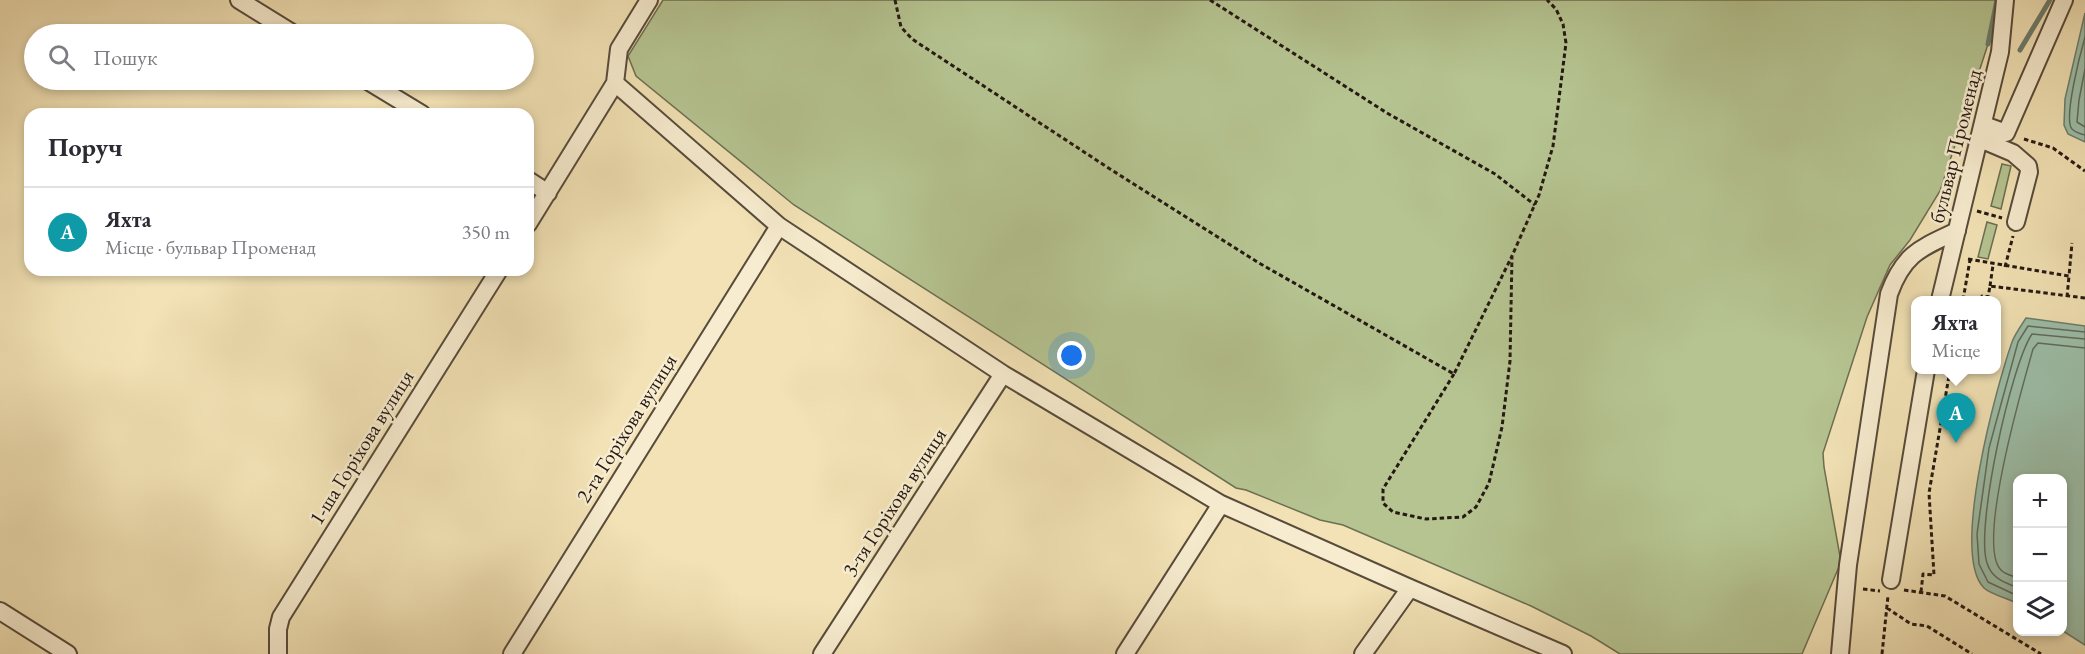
<!DOCTYPE html>
<html lang="uk">
<meta charset="utf-8">
<style>
body{margin:0;font-family:"EB Garamond",serif;background:#f2f2f3;color:#2b2b33}
.controls{position:absolute;right:18px;bottom:18px;display:grid;overflow:hidden;border-radius:12px;box-shadow:0 3px 9px #0003}
.controls button{width:54px;height:54px;display:grid;place-items:center;padding:0;border:0;border-bottom:2px solid #e1e1e2;background:#fff;color:#2b2b33;font:30px sans-serif}
.you{position:absolute;left:1072px;top:356px;width:21px;height:21px;margin:-15px;border:4px solid #fff;border-radius:50%;background:#1a73e8;box-shadow:0 0 0 9px #1a73e833}
.badge{display:grid;place-items:center;width:39px;height:39px;border-radius:50%;background:#2563eb;color:#fff;font-size:20px;font-weight:700}
.pin{position:absolute;translate:-50% -50px;filter:drop-shadow(0 2px 3px #0008)}
.pin::after{content:'';position:absolute;top:32px;width:21px;height:18px;background:inherit;clip-path:polygon(0 0,100% 0,50% 100%)}
.popup{position:absolute;left:1911px;top:296px;width:90px;height:78px;box-sizing:border-box;display:grid;place-content:center;border-radius:12px;background:#fff;filter:drop-shadow(0 2px 4px #0005);font-size:20px;white-space:nowrap;color:#7c7c81}
.popup b{font-size:22px;color:#2b2b33}
.popup::after{content:'';position:absolute;left:50%;top:100%;margin-left:-12px;border:12px solid transparent;border-top-color:#fff}
.list{margin:0;padding:0;list-style:none}
h2{display:flex;justify-content:space-between;align-items:center;height:78px;margin:0;padding:0 24px;font-size:26px}
h2 small{font-size:20px;font-weight:400;color:#7c7c81}
.list li{display:grid;grid-template-columns:39px 1fr auto;gap:18px;align-items:center;box-sizing:border-box;height:90px;padding:0 24px;border-top:2px solid #e1e1e2}
.list b{display:block;font-size:22px;white-space:nowrap}
.list p{margin:0;font-size:20px;white-space:nowrap;color:#7c7c81}
.list em{font-size:20px;font-style:normal;color:#7c7c81}
.icon{flex:none;width:33px;height:33px;fill:none;stroke:currentColor;stroke-width:2;stroke-linecap:round;stroke-linejoin:round}
.map{position:relative;flex:none;width:2085px;height:654px;overflow:hidden}
.search{position:absolute;background:#fff;box-shadow:0 3px 9px #0003;left:24px;top:24px;width:510px;height:66px;display:flex;align-items:center;gap:15px;box-sizing:border-box;padding:0 21px;border-radius:33px;color:#7c7c81;font-size:22px}
.panel{position:absolute;background:#fff;box-shadow:0 3px 9px #0003;left:24px;top:108px;width:510px;height:168px;border-radius:18px}
.map>svg:first-child{display:block}
.green{fill:#b5c491;stroke:#6d6e52;stroke-width:1.5}
.water{fill:#9cbfa9;stroke:#6c7d6d;stroke-width:1.5}
.lines{fill:none;stroke-linecap:round;stroke-linejoin:round}
.shore{stroke:#606c5e;stroke-width:1.5}
.stream{stroke:#6c7d6d;stroke-width:5}
.minor-casing{stroke:#584b3b;stroke-width:20}
.path{stroke:#251912;stroke-width:3;stroke-dasharray:4.5 3;stroke-linecap:butt}
.minor{stroke:#f7eccf;stroke-width:16}
.labels{text-anchor:middle;dominant-baseline:central;stroke-width:5;stroke-linejoin:round;paint-order:stroke}
.street-label{font-size:21px;fill:#251912;stroke:#f7eccf}
</style>
<div class="map">
<svg width="2085" height="654" viewBox="0 0 2085 654">
<rect width="100%" height="100%" fill="#f2e2b5"/>
<filter id="stains"><feTurbulence type="fractalNoise" baseFrequency=".00333" numOctaves="4"/><feColorMatrix values="0 0 0 0 .2 0 0 0 0 .09 0 0 0 0 .02 0 0 0 .5 -.17"/></filter>
<radialGradient id="worn" r=".72"><stop offset=".6" stop-color="#630" stop-opacity="0"/><stop offset="1" stop-color="#630" stop-opacity=".3"/></radialGradient>
<!-- green -->
<path class="green" d="M663,0H1997L1991,35L1940,191L1910,240L1890,265L1867,317L1823,453L1824,467L1841,562L1802,654H1620L1591,636L1531,606L1343,525L1320,520L1246,490L1236,488L794,205L636,76L628,56Z
M2002,164L2011,166L2001,209L1991,206Z
M1987,222L1997,225L1988,259L1978,257Z"/>
<!-- water -->
<path class="water" d="M2085,13V142L2068,134L2064,125L2065,99Z
M2026,318L2085,326V645L2063,631L2062,478H2018L2017,603C2009,599 1990,594 1984,588C1950,554 1997,385 2012,342C2015,334 2021,326 2026,318Z"/>
<g class="lines">
<!-- shore -->
<path class="shore" d="M2085,37C2081,51 2063,119 2072,129C2075,132 2081,134 2085,135
M2085,69L2079,100L2077,122L2085,127
M2018,578C2013,576 2004,574 2001,570C1976,545 2023,384 2033,349L2038,343L2085,348
M2018,588C2004,582 1992,579 1987,563C1975,528 2011,365 2032,334L2085,339
M2018,596L1988,582L1979,564L1977,534L1989,448L2018,342L2028,326L2085,332"/>
<!-- stream -->
<path class="stream" d="M1988,44L1997,0
M2020,50L2050,0"/>
<!-- minor casing -->
<g class="minor-casing">
<path id="minor" d="M239,0L294,34
M366,80L422,114
M615,83L779,226L1003,374L1221,504L1410,588L1563,654
M1984,125L2006,133L2064,0
M1980,139L2013,153L2028,166L2029,172L2016,222
M528,180L548,193
M528,224L615,83L619,49L649,0
M1940,300L2000,52L2005,0
M1891,580L1926,370
M0,611L68,654
M278,654V629L281,617L499,270
M512,654L779,226
M822,654L1003,374
M1125,654L1221,504
M1363,654L1410,588
M1840,654L1848,565L1889,294C1904,253 1921,248 1957,231"/>
</g>
<!-- path -->
<path class="path" d="M895,0L901,27L912,39L1110,169L1259,263L1454,374L1512,256
M1210,0L1387,113L1495,174L1535,205
M2024,139L2053,148L2085,171
M1977,211L2002,218
M1968,259L2069,276L2072,243
M2005,267L2013,236
M1990,286L1993,265
M2067,297L2069,276
M1963,300L1970,260
M1982,300V296L1988,297L1990,286L2085,298
M1454,374L1383,489V503L1393,512L1426,519L1463,517L1476,507L1489,483L1502,427L1510,361L1512,256L1539,195L1553,146L1566,43L1563,24L1556,9L1547,0
M1863,589L1880,591
M1904,590L1945,596L2041,654
M1921,592L1923,574L1934,575L1929,493L1950,370
M1887,608L1911,624L1927,626L1972,654
M1882,654L1888,596"/>
<!-- minor -->
<use href="#minor" class="minor"/>
</g>
<g class="labels">
<!-- street labels -->
<g class="street-label">
<text transform="translate(1955 146) rotate(-76)">бульвар Променад</text>
<text transform="translate(626 428) rotate(-58)">2-га Горіхова вулиця</text>
<text transform="translate(361 447) rotate(-58)">1-ша Горіхова вулиця</text>
<text transform="translate(894 502) rotate(-57)">3-тя Горіхова вулиця</text>
</g>
</g>
<rect width="100%" height="100%" filter="url(#stains)"/>
<rect width="100%" height="100%" fill="url(#worn)"/>
</svg>
<div class="controls">
<button>+</button>
<button>−</button>
<button><svg class="icon" aria-label="layers" viewBox="0 0 24 24"><path d="M12 4l9 5-9 5-9-5zM3 14l9 5 9-5"/></svg></button>
</div>
<div class="you"></div>
<div class="pin badge" style="left:1956px;top:443px;background:#0f9aa8">A</div>
<div class="popup"><b>Яхта</b>Місце</div>
<div class="search"><svg class="icon" aria-label="search" viewBox="0 0 24 24"><circle cx="10" cy="10" r="6"/><path d="M15 15l6 6"/></svg>Пошук</div>
<section class="panel">
<h2>Поруч<small></small></h2>
<ul class="list">
<li><span class="badge" style="background:#0f9aa8">A</span><div><b>Яхта</b><p>Місце · бульвар Променад</p></div><em>350 m</em></li>
</ul>
</section>
</div>
